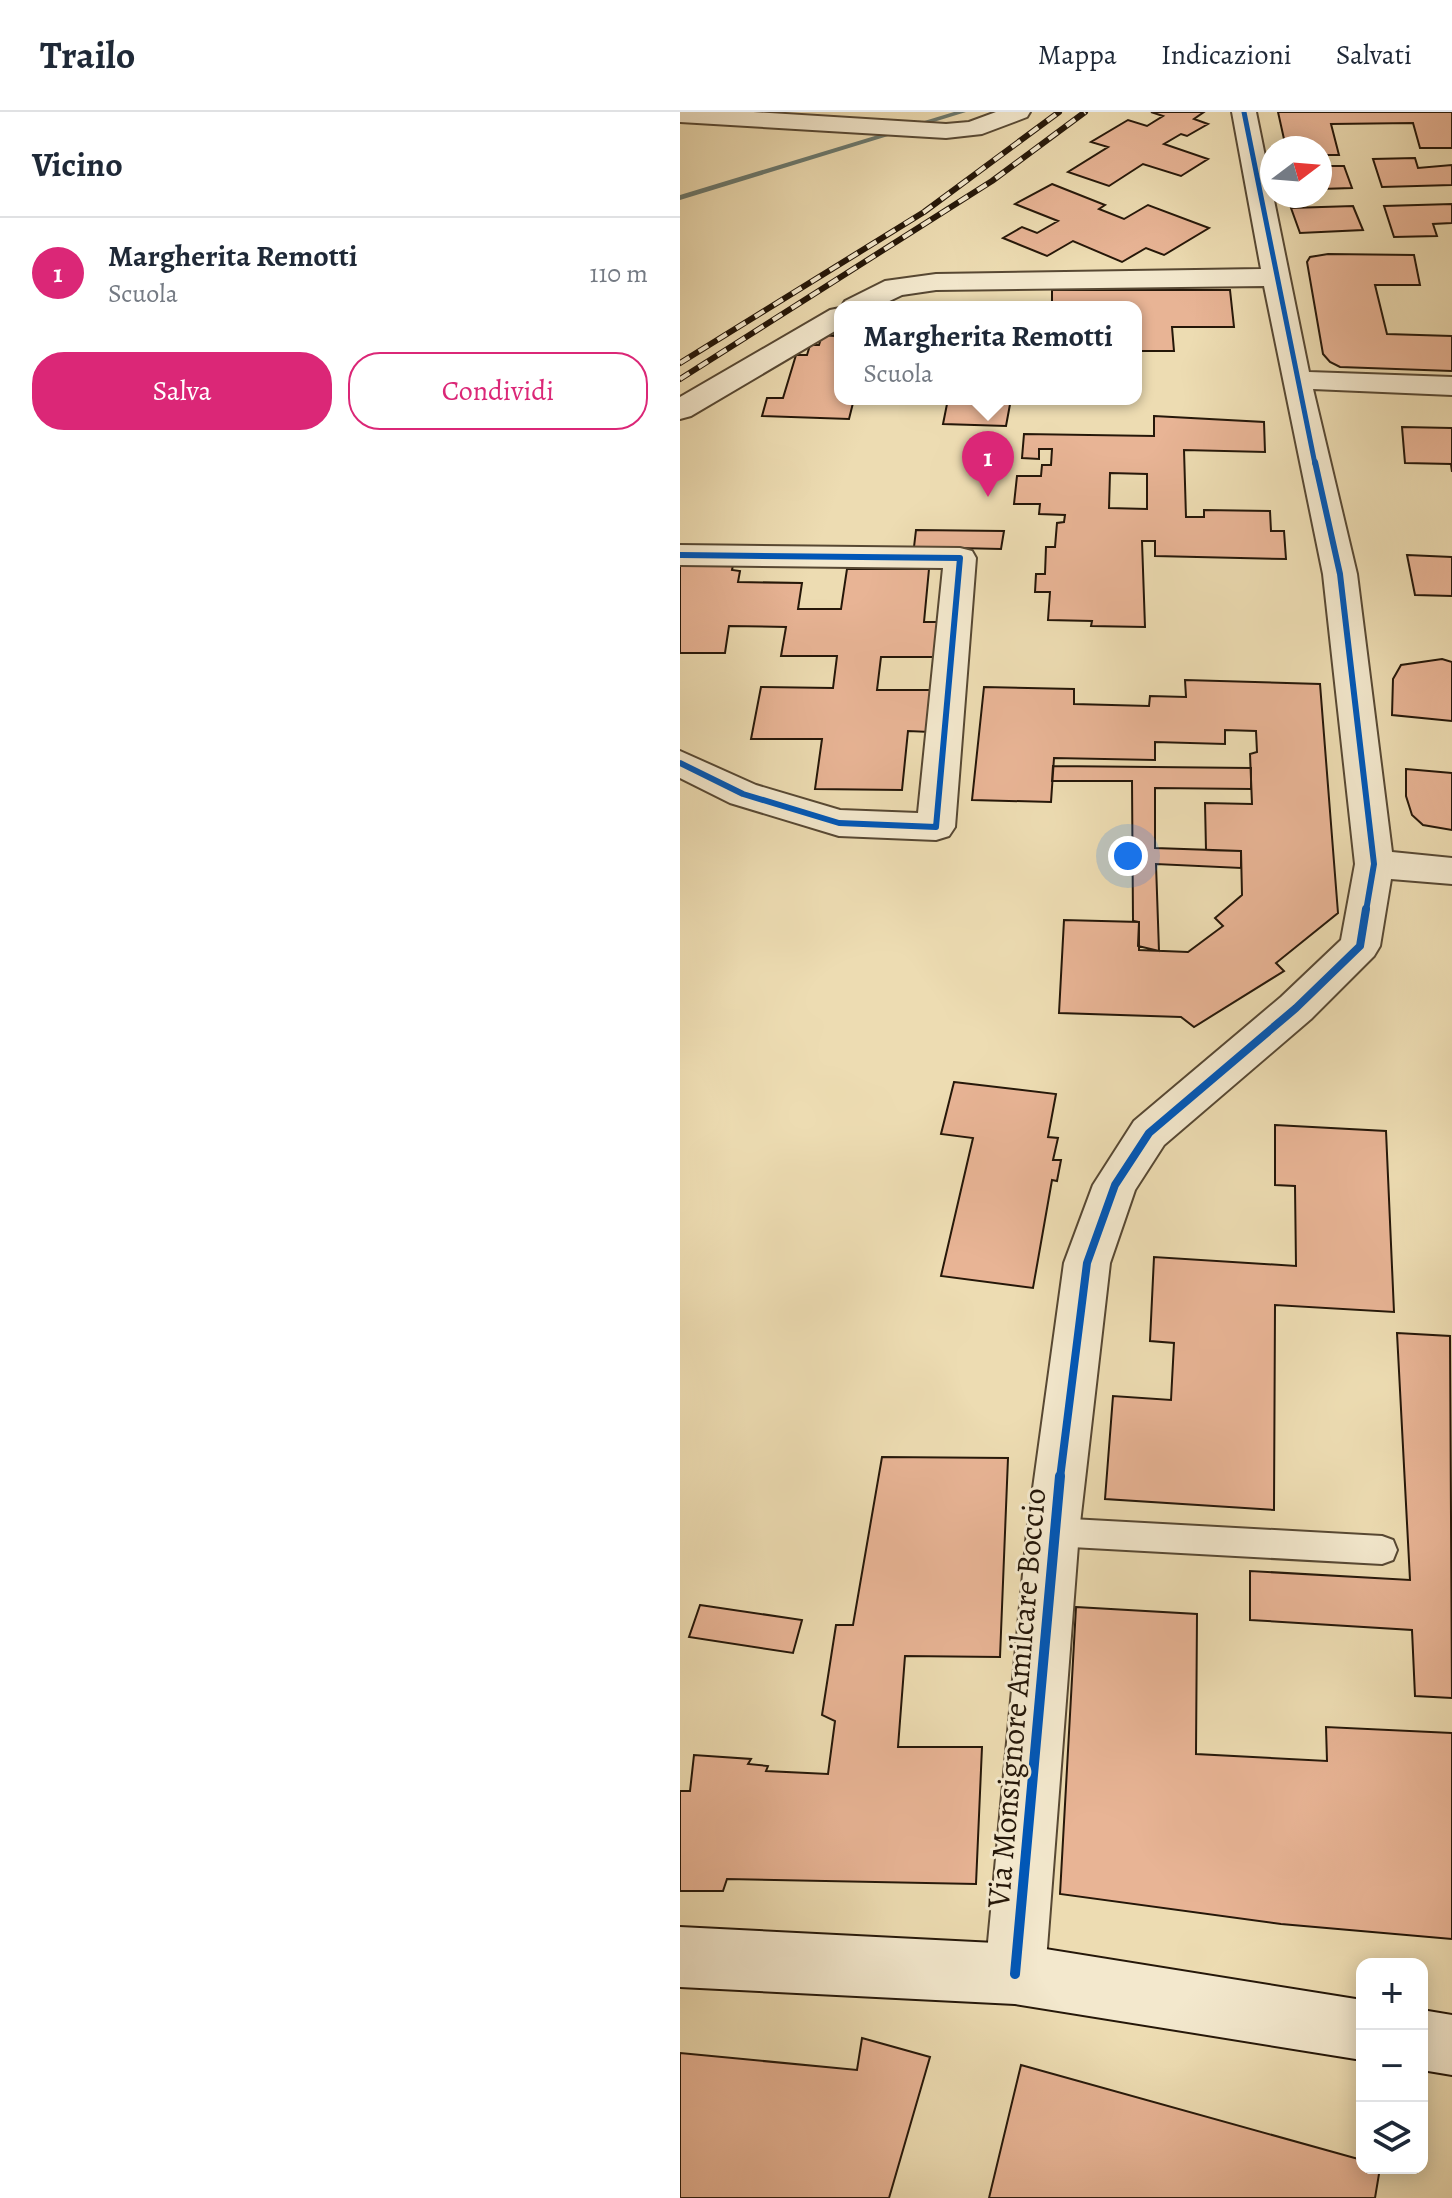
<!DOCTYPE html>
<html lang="it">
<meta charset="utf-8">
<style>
body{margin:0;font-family:Alegreya,serif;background:#f6f6f7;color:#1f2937}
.controls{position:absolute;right:24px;bottom:24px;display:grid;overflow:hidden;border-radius:16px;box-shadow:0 4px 20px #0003}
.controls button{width:72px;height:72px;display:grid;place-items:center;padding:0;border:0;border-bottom:2px solid #e0e1e3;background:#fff;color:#1f2937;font:40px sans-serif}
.compass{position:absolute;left:580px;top:24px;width:72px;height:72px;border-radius:50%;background:#fff;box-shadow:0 4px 20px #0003;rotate:74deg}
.you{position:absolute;left:448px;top:744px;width:28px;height:28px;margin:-20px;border:6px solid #fff;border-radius:50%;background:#1a73e8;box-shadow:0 0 0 12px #1a73e833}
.badge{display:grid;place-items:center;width:52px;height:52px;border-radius:50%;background:#db2777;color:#fff;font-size:26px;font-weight:700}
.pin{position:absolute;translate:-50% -66px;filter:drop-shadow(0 2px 4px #0008)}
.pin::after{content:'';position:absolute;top:42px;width:28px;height:24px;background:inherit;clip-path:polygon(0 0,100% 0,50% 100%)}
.popup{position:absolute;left:154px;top:189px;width:308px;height:104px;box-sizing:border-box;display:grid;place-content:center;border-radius:16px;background:#fff;filter:drop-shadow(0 2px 6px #0005);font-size:26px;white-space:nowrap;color:#747a83}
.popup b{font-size:30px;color:#1f2937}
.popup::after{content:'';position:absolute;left:50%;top:100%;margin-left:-16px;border:16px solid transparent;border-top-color:#fff}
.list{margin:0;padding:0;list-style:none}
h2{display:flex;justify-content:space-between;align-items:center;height:104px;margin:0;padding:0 32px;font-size:34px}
h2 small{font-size:26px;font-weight:400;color:#747a83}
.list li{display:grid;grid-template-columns:52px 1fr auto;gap:24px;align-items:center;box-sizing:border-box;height:112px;padding:0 32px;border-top:2px solid #e0e1e3}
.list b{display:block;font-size:30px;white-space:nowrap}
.list p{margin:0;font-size:26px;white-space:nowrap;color:#747a83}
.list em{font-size:26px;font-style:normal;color:#747a83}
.actions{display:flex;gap:16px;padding:24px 32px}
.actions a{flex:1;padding:18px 0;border:2px solid #db2777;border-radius:32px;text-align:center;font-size:28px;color:#db2777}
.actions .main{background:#db2777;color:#fff}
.icon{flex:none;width:44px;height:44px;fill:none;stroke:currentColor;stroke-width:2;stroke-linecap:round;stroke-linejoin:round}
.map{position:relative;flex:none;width:772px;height:2086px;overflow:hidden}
header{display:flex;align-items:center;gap:48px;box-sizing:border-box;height:112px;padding:0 40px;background:#fff;border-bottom:2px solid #e0e1e3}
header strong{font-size:38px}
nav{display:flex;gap:44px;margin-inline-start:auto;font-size:28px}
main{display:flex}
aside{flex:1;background:#fff}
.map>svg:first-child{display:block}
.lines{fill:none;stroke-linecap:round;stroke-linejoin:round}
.stream{fill:#6b796e;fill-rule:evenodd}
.building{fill:#e8b495;stroke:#251709;stroke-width:2;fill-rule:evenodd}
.service-casing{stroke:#574833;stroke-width:4}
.minor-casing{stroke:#574833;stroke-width:4}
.secondary-casing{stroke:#251709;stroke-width:4}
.service{fill:#f3e8cd;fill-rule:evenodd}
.minor{fill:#f3e8cd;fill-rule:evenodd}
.secondary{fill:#f3e8cd;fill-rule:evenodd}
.rail-casing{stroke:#251709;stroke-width:6}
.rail{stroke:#f3e8cd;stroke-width:4;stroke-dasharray:11;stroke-linecap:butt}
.cycleway-far3-casing{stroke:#f3e8cd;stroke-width:8}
.cycleway-far2-casing{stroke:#f3e8cd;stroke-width:10}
.cycleway-far1-casing{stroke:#f3e8cd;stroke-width:13}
.cycleway-casing{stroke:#f3e8cd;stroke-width:15}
.cycleway-far3{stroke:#0057b8;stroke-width:5}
.cycleway-far2{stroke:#0057b8;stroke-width:6}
.cycleway-far1{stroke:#0057b8;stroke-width:8}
.cycleway{stroke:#0057b8;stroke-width:10}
.labels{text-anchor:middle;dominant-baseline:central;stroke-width:6;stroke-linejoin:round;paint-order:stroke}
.street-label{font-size:32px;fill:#251709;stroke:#f3e8cd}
</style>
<header>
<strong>Trailo</strong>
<nav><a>Mappa</a><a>Indicazioni</a><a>Salvati</a></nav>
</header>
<main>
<aside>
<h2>Vicino<small></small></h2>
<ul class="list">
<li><span class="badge">1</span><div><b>Margherita Remotti</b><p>Scuola</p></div><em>110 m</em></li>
</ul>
<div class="actions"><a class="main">Salva</a><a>Condividi</a></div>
</aside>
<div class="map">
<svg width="772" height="2086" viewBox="0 0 772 2086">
<rect width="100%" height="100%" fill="#eddcb2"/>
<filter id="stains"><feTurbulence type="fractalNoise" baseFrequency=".0025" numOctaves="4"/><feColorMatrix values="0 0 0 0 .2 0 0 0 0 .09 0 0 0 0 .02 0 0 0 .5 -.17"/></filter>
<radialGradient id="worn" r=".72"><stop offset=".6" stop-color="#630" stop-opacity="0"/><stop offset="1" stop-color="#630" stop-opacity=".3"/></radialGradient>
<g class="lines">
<!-- stream -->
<path class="stream" d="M274,0H286L0,88V83Z"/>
</g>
<!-- building -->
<path class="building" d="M471,0H524L514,7L528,12L507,24L501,22L484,32L528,47L501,64L463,52L429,74L388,60L428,35L411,30L448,8L467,14L483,4Z
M598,0H772V36H740L733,11L651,12L659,43H640V36H606Z
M735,46L738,56L772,53V73L702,75L693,47Z
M640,54H664L672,76L640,77Z
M372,72L425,93L419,97L444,107L468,93L529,116L484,143L466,136L442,150L393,129L367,144L323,126L342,115L357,121L378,109L335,92Z
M772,92V111L753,112L757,124L714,125L704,94Z
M673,94L683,118L620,121L611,96Z
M648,142L734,143L740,173H695L707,222L772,224V259L660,255L650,250L643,242L627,150L630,145Z
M372,178H550L554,215H492L494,239H456V195H372Z
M156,215L160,216V287H174L169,307L82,304L87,286H103L116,243H127L130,233H139L142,223L154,224Z
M268,287H331L326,314L263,312Z
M474,304L584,310L585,340L504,338L506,405H524V398L590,399L591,419H604L606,447L475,444V429H462L465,515L411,514L412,509L368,508L370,480H355L356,462H365L366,435H375L377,411L384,410L385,403L359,402L360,392H334L337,364H361L362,353H371L372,337H359V347L342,346L344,322L474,324ZM430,361L467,362V397L429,396Z
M722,315L772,316V360L771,352L725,351Z
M236,418L324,419L321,437L234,435Z
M727,443L772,445V484L735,483Z
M0,449H54L52,458L60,459L58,470L122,471L118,497H161L167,457H249L244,510H259L256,545H201L197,578H254L250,620L228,619L222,678L135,677L142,627H71L81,575L153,576L157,544H101L106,515L49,514L45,541H0Z
M762,547L772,550V609L712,603L713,567L721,553Z
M505,568L640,572L658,801L596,851L604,859L514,915L501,905L379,901L384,808L459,810V838L508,840L543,814L535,806L562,783L561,739L526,738L525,691L572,692L570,642L577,640L576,619L545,618V632L475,630V648L374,646L371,690L292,688L304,575L394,577V592L469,594L470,584L506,585Z
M373,654L571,656V677L475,676V736L561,739V756L476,752L479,839L458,834L459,810L453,809L452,669H372Z
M726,657L772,661V718L743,713L732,703L726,684Z
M274,970L376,982L368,1025L378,1026L373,1048H381L377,1069L372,1068L353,1176L261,1164L293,1026L261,1022Z
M595,1013L706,1019L714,1200L595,1193L594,1398L425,1387L433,1284L491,1288L494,1231L470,1229L474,1145L616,1154L615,1074L595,1073Z
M717,1221L770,1224L772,1586L735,1584L732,1518L570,1508V1459L730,1468Z
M202,1345L328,1346L320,1545L225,1544L218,1635H302L296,1772L47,1767L43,1779H0V1679H10L14,1643L71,1647L68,1652L88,1654L86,1659L148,1662L155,1609L142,1603L156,1513H173Z
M20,1493L122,1508L113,1541L9,1525Z
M396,1495L517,1502L516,1642L647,1649L646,1615L772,1621V1827L601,1812L380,1782Z
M182,1926L250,1945L209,2086H0V1941L177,1958Z
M341,1953L682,2048V2056H700L695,2086H309Z"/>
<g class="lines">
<!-- service casing -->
<g class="service-casing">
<path id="service" d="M373,1406L702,1424L713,1428L717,1438L713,1448L702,1452L373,1434L362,1430L358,1420L362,1410Z"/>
</g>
<!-- minor casing -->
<g class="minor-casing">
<path id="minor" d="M0,0H73L266,12L289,10L316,0H350L347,5L302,22L266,26L0,10Z
M552,0H576L629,260L772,265V283L633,277L677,462L712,740L772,746V772L711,767L700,834L694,844L631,907L484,1033L455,1078L430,1151L399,1420L365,1862L356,1883L335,1892L314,1883L305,1862L347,1420L384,1151L413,1073L454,1009L601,885L661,828L675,752L643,462L584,174L256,178L222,183L197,195H161L165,189L205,169L256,162L581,157Z
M160,196V216L11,304L0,307V285L150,198Z
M0,433L280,436L292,439L296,446L275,715L269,724L256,728L159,724L50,691L0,666V639L76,673L160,698L238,701L263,456L0,453Z"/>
</g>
<!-- secondary casing -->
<g class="secondary-casing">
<path id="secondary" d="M0,1815L335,1832L682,1888V1948L335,1892L0,1875Z
M742,1898L772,1903V1963L742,1958Z"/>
</g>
<!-- service -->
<use href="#service" class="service"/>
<!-- minor -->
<use href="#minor" class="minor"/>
<!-- secondary -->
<use href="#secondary" class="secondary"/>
<!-- rail casing -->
<g class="rail-casing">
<path id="rail" d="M0,251L244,100L379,0
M0,267L312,69L405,0"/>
</g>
<!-- rail -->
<use href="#rail" class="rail"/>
<!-- cycleway-far3 casing -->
<g class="cycleway-far3-casing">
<path id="cycleway-far3" d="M564,0L635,352"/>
</g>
<!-- cycleway-far2 casing -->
<g class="cycleway-far2-casing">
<path id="cycleway-far2" d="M635,350L660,462L694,752L686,799
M0,443L280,446L256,715L159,711L63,682L0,651"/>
</g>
<!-- cycleway-far1 casing -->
<g class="cycleway-far1-casing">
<path id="cycleway-far1" d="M380,1366L407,1151L435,1073L469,1021L616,896L680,834L686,797"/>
</g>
<!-- cycleway casing -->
<g class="cycleway-casing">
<path id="cycleway" d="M335,1862L380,1364"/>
</g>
<!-- cycleway-far3 -->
<use href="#cycleway-far3" class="cycleway-far3"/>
<!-- cycleway-far2 -->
<use href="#cycleway-far2" class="cycleway-far2"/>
<!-- cycleway-far1 -->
<use href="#cycleway-far1" class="cycleway-far1"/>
<!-- cycleway -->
<use href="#cycleway" class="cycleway"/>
</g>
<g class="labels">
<!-- street labels -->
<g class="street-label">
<text transform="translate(336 1586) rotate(-85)">Via Monsignore Amilcare Boccio</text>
</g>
</g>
<rect width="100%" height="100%" filter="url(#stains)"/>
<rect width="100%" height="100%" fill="url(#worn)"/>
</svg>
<div class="controls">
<button>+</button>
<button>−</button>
<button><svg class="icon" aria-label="layers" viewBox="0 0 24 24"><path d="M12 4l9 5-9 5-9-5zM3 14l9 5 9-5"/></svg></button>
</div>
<svg class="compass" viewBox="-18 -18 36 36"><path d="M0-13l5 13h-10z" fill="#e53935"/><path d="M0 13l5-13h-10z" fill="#747a83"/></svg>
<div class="you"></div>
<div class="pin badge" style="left:308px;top:385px">1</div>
<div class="popup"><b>Margherita Remotti</b>Scuola</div>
</div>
</main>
